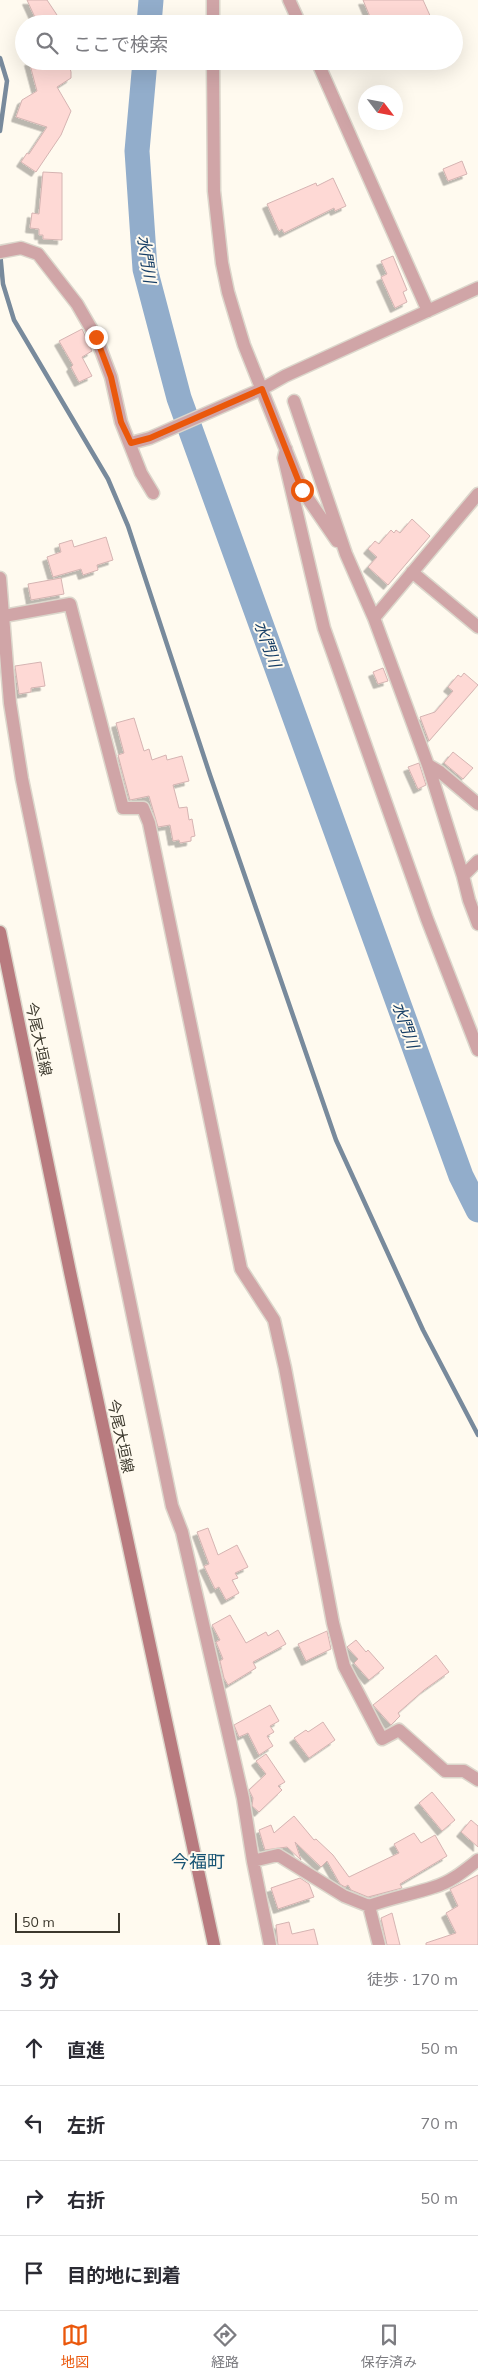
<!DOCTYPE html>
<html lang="ja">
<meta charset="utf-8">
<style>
body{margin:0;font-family:Mulish,"Noto Sans JP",sans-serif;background:#f7f7f7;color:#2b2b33}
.compass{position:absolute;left:358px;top:85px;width:45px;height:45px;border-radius:50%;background:#fff;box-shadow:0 5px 20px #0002;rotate:122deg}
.scale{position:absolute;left:15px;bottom:12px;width:105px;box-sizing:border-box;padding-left:5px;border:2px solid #3c382d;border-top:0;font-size:14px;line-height:18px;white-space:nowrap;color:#3c382d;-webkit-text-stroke:4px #fffaef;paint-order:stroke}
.stop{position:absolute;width:15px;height:15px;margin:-11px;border:4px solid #ea580c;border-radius:50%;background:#fff}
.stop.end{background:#ea580c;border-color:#fff;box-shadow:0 1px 5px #0008}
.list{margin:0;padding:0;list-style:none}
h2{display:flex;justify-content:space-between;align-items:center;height:65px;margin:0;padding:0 20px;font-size:21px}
h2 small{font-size:16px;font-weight:400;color:#7c7c81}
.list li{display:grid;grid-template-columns:32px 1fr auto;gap:15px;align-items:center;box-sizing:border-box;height:75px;padding:0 20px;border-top:1px solid #e1e1e2}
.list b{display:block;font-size:19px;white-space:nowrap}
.list em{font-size:16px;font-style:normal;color:#7c7c81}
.icon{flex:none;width:28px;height:28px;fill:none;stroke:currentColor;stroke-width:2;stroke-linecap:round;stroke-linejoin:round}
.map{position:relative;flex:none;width:478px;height:1945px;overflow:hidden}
.search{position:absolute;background:#fff;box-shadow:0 5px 20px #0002;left:15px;right:15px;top:15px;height:55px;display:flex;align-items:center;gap:12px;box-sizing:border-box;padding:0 18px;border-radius:28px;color:#7c7c81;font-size:19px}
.sheet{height:365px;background:#fff}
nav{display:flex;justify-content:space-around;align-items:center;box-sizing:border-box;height:70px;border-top:1px solid #e1e1e2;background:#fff;font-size:14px;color:#7c7c81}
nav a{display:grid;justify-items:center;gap:2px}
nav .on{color:#ea580c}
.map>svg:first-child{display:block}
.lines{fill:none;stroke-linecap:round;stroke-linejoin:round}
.stream{stroke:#788a9c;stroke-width:4.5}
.river{stroke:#92adcb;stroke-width:25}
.building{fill:#fed9d5;stroke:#d5b4b2;filter:url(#shadow)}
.minor-casing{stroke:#dcd7cc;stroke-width:15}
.secondary-casing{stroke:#dcd7cc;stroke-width:15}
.minor{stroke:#d0a5a7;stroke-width:12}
.secondary{stroke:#b87b7f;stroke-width:12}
.route{stroke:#ea580c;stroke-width:6}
.labels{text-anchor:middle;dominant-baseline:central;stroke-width:4;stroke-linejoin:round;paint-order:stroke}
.street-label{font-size:15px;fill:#3c382d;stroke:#fffaef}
.water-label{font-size:16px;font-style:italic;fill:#163e66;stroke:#fffaef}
.quarter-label{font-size:18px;fill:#175373;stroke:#fffaef}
</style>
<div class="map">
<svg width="478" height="1945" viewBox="0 0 478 1945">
<defs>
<filter id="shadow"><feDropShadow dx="-4.5" dy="4.5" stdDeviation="0" flood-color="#0004"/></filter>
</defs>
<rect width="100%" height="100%" fill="#fffaef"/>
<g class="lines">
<!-- stream -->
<path class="stream" d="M0,58L7,81L0,131
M0,252L3,284L14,320L108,479L128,526L210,775L336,1140L423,1330L478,1435"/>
<!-- river -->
<path class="river" d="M149,24L151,0
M145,61L137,151L145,269L179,398L461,1176L478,1210"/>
</g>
<!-- building -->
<path class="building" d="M27,0H47L57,15L38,24Z
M363,0H423L432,20L425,24H373Z
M29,61H68L71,72V78L57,87L71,111L61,135L36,172L21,162L27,153L29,154L47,127L16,117L22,100L37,91Z
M462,161L467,174L448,181L443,169Z
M43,172L62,173V240L43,239V235H39V229L30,228L32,213L39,214Z
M333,178L346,206L335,211L334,208L284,233L282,229L279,231L267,204L316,183L317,186Z
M393,256L407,290L403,292L407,302L395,308L381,277L387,274L381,261Z
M82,329L92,351L82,357L92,376L79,382L71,367L73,365L59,341Z
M412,519L430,536L388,585L368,567L377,557L368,549L375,541L379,544L391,530L394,533L396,530L400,533Z
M106,537L113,560L97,565L98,570L83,575L81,569L53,577L47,557L61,552L59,544L72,540L74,547Z
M61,578L64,594L31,600L28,584Z
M41,662L45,686L31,688V692L19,694L15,666Z
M383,668L388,681L378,684L373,672Z
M464,673L478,685L429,741L420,717L435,712L453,691L448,687L458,675L461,677Z
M134,718L144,751L149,749L152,760L166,755L167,760L182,756L189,781L173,785L179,808L187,807L189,820L192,819L195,836L191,837V841L180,843L179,840L173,841L170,825L158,827L149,796L130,800L118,755L124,753L116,723Z
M453,752L473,768L463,779L444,763Z
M419,763L426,785L418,789L408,767Z
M208,1528L218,1555L237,1545L248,1567L235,1573L238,1578L232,1580L239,1593L226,1600L219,1587L215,1589L204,1566L209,1564L197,1532Z
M230,1615L246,1643L266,1632L268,1636L278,1630L286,1644L253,1662L256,1668L228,1685L224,1678L220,1661L223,1659L216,1642L220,1640L212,1625Z
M327,1631L331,1649L306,1661L298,1644Z
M356,1640L366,1652L368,1650L384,1668L369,1680L354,1663L358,1659L347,1647Z
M436,1655L449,1672L424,1690L398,1713L400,1716L391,1725L373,1705Z
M270,1705L279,1721L270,1726L274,1732L267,1736L273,1746L259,1755L248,1733L239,1737L234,1725Z
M323,1722L335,1740L309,1758L294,1738L306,1730L308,1732Z
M266,1754L285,1782L278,1786L282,1790L259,1812L252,1806L253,1798L249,1790L266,1774L256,1761Z
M432,1792L455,1820L442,1831L419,1803Z
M294,1816L314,1840L316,1839L333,1855L349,1877L399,1853L394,1844L414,1833L421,1843L435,1835L447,1856L400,1884L402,1888L368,1897L351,1890L348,1885L345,1887L340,1884L327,1861L321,1867L295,1842L301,1860L287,1847L265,1850L259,1830L271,1825L274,1833Z
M471,1820L478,1826V1847L461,1832Z
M478,1875V1945H426V1943L456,1933L446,1913L458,1906L450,1889Z
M300,1878L309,1884L314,1897L278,1909L271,1888Z
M392,1913L400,1945H387L381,1918Z
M289,1922L292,1934L314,1929L318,1945H278L276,1925Z"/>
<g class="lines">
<!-- minor casing -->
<g class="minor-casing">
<path id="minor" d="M213,0V24
M289,0L300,24
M213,61L214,191L222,263L228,292L244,345L302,490L337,541
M317,61L428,311
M0,252L21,248L38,254L77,304L96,337L111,377L121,422L141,473L153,493
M294,401L346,554L374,618L428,765L463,876L469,900L478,924
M131,443L150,438L262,389L285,376L478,288
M286,449L284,458L324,628L427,919L478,1050
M412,572L478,627
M0,578L10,703L22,779L172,1506L182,1532L243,1798L253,1861L270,1945
M4,616L70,604L123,808H143L149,823L241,1269L274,1320L285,1368L333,1623L344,1666L382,1739L399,1730L445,1771H464L478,1780
M374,618L478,494
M428,765L440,772L478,804
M463,876L478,861
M253,1861L278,1855L344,1896L369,1906C391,1898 413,1894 434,1887C451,1882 464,1871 478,1860
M369,1906L379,1945"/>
</g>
<!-- secondary casing -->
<g class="secondary-casing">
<path id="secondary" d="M0,932L70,1272L214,1945"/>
</g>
<!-- minor -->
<use href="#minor" class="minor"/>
<!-- secondary -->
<use href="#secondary" class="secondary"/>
</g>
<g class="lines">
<!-- route -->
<path class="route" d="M96,337L111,377L121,422L131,443L150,438L262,389L302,490"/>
</g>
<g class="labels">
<!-- street labels -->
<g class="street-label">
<text transform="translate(39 1039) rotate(78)">今尾大垣線</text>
<text transform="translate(121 1436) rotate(78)">今尾大垣線</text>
</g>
<!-- water labels -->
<g class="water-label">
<text transform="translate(147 259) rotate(82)">水門川</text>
<text transform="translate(268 644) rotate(70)">水門川</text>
<text transform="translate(406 1025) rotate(70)">水門川</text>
</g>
<!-- quarter labels -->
<g class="quarter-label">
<text x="198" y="1861">今福町</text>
</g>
</g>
</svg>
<svg class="compass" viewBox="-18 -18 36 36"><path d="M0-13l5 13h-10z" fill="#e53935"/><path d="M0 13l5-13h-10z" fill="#7c7c81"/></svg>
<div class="scale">50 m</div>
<div class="stop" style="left:302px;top:490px"></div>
<div class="stop end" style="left:96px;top:337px"></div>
<div class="search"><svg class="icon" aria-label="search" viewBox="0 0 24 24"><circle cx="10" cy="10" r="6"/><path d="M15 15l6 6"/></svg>ここで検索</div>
</div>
<section class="sheet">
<h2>3 分<small>徒歩 · 170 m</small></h2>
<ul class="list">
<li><svg class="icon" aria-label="ahead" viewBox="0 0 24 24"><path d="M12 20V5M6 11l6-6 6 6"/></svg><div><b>直進</b></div><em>50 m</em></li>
<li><svg class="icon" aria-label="left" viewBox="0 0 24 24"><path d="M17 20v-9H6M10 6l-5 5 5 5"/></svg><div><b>左折</b></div><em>70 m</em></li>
<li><svg class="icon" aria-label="right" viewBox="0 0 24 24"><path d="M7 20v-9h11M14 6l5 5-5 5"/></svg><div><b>右折</b></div><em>50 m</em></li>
<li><svg class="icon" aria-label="arrive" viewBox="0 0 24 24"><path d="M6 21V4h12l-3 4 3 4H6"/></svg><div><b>目的地に到着</b></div></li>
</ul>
</section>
<nav>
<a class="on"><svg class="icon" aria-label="map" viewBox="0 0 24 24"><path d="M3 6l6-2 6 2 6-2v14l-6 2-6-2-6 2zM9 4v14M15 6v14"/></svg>地図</a>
<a><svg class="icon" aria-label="directions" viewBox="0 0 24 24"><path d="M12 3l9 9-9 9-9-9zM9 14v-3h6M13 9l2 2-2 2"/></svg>経路</a>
<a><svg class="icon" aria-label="saved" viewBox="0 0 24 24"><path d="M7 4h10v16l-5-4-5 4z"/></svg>保存済み</a>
</nav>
